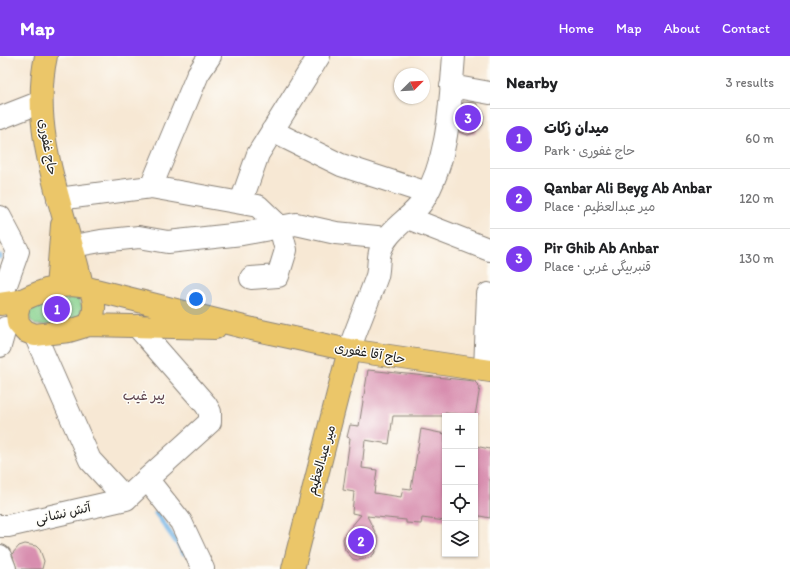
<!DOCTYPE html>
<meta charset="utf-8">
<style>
body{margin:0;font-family:Itim,"Playpen Sans Arabic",sans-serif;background:#f2f2f2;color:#202124}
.controls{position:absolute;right:12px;bottom:12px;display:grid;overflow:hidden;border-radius:0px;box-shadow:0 1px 3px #0004}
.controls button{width:36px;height:36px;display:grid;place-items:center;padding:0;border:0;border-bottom:1px solid #e0e0e0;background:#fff;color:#202124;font:20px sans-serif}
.compass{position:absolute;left:394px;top:12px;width:36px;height:36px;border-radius:50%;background:#fff;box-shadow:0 1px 3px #0004;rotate:66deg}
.you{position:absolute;left:196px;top:243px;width:14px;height:14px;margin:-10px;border:3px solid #fff;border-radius:50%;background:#1a73e8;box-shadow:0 0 0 6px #1a73e833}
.badge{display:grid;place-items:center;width:26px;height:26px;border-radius:50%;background:#7c3aed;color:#fff;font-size:13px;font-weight:700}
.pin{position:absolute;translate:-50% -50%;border:2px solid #fff;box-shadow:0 1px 4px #0006}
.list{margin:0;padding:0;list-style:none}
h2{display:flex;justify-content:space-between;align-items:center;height:52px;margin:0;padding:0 16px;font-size:17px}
h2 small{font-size:13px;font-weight:400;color:#757577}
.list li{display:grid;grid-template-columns:26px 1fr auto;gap:12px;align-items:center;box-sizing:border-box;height:60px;padding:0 16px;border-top:1px solid #e0e0e0}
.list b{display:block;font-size:15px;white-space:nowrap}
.list p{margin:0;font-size:13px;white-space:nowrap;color:#757577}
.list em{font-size:13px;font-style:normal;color:#757577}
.icon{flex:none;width:22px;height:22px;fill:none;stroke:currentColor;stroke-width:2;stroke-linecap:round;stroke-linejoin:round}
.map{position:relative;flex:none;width:490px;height:513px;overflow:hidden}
header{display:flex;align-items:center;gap:24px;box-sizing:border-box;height:56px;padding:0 20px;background:#7c3aed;color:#fff}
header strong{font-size:19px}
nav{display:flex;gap:22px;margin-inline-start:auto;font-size:14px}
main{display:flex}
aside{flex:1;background:#fff}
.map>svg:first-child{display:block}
.green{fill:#86d18d;stroke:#517654}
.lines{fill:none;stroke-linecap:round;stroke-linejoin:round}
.stream{stroke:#6fb2e5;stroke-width:5}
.building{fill:#d88eaf}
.minor-casing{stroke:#8a8278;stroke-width:24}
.major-casing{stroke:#8a8278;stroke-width:24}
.minor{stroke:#fff;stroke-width:22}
.major{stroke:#ebc669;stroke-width:22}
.labels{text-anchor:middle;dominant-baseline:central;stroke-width:3;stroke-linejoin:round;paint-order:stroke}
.street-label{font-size:13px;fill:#1c1c1c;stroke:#fdfcf7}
.neighbourhood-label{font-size:14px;fill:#5e444f;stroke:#fdfcf7}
</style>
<header>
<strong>Map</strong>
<nav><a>Home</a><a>Map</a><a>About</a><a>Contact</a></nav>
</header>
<main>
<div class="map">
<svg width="490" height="513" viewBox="0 0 490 513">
<rect width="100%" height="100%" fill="#fdfcf7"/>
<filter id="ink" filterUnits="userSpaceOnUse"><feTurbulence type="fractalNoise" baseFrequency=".025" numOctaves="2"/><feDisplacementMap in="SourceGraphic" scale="8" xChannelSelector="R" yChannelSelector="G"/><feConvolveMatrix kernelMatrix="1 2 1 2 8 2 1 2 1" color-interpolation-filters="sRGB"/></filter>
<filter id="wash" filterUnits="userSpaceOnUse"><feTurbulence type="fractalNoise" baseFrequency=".012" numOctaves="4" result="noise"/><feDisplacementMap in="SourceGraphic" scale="16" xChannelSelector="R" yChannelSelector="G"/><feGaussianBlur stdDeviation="0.9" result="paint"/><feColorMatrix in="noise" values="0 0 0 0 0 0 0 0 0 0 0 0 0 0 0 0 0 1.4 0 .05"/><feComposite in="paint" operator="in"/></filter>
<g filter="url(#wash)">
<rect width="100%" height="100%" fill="#f7e8d4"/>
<!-- green -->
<path class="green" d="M77,240L82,250L80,262L69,269H35L30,264L29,257C45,239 56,240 77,240Z"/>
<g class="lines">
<!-- stream -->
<path class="stream" d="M0,200V201
M156,457L184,497"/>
</g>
<g id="blocks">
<!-- building -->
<path class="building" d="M463,46L476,47L484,57L483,69L474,77L468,79L459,76Z
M368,314L474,325L480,331L475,360L445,357V360H393L389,388L365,384L362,412L377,414L374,437L401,441L403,432L411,433L421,373L445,378V465L422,462L421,468L406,467V464L367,460L378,482V488L374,498L369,502L358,504L353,503L345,494L343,483L345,478L361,459L352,457L354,436L343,434L350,382L347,381L350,369L359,370Z
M475,390L490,393V462L475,459Z
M25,488L36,490L40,494L44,505L42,513H17L12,498L19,490Z"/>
</g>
</g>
<g filter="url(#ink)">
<use href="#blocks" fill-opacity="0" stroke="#8a8278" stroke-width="1"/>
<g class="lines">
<!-- minor casing -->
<g class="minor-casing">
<path id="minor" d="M451,30L490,37
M0,62L41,46
M272,75L341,109L427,137
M151,131L198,18L210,0
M58,143L151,131L258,150L280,171L286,194L278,220L251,222
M241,146L258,98L319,0
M0,161L18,195L2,240L5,247
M408,162L490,194
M73,190L101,185L139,181L168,186L242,178L296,168L336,177L387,182
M137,270L206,349L210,356V366L147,423
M35,279L90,404L126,443L147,423L181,466L203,513
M0,290L5,272
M349,294C358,269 368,245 377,220C379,212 378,203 380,196C387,173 411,163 423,145C449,103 450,48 454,0
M485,314L488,238
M0,470H8L126,443
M0,500L5,513"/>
</g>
<!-- major casing -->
<g class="major-casing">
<path id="major" d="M46,0C29,78 65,154 82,229
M57,232L62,169
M91,233L252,273L349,294L490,315
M0,248L20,245
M89,269C96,254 95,249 91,233C68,223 41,235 20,245L17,257L18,267L25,275L35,279L69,275L89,269L215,272
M293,513C311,440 331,367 349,294"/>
</g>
<!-- minor -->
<use href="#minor" class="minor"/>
<!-- major -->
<use href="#major" class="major"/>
</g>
</g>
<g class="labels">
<!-- street labels -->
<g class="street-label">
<text transform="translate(48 91) rotate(80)">حاج غفوری</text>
<text transform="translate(370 297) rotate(10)">حاج آقا غفوری</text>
<text transform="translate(321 404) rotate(-74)">میر عبدالعظیم</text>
<text transform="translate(63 457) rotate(-13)">آتش نشانی</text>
</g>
<!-- neighbourhood labels -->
<g class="neighbourhood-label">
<text x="144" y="339">پیر غیب</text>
</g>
</g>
</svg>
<div class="controls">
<button>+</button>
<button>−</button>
<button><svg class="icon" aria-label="locate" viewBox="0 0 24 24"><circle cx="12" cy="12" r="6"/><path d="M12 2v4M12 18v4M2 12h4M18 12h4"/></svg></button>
<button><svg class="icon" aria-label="layers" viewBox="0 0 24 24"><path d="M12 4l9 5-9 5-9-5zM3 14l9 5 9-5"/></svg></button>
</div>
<svg class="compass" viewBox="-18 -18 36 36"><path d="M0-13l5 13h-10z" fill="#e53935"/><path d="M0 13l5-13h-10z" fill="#757577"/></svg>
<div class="you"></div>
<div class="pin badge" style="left:57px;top:253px">1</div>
<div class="pin badge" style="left:361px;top:485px">2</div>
<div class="pin badge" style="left:468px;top:62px">3</div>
</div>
<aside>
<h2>Nearby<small>3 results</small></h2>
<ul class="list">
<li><span class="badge">1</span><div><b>میدان زکات</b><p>Park · حاج غفوری</p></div><em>60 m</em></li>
<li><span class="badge">2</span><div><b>Qanbar Ali Beyg Ab Anbar</b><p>Place · میر عبدالعظیم</p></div><em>120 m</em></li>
<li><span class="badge">3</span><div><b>Pir Ghib Ab Anbar</b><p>Place · قنبربیگی غربی</p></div><em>130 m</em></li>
</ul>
</aside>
</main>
